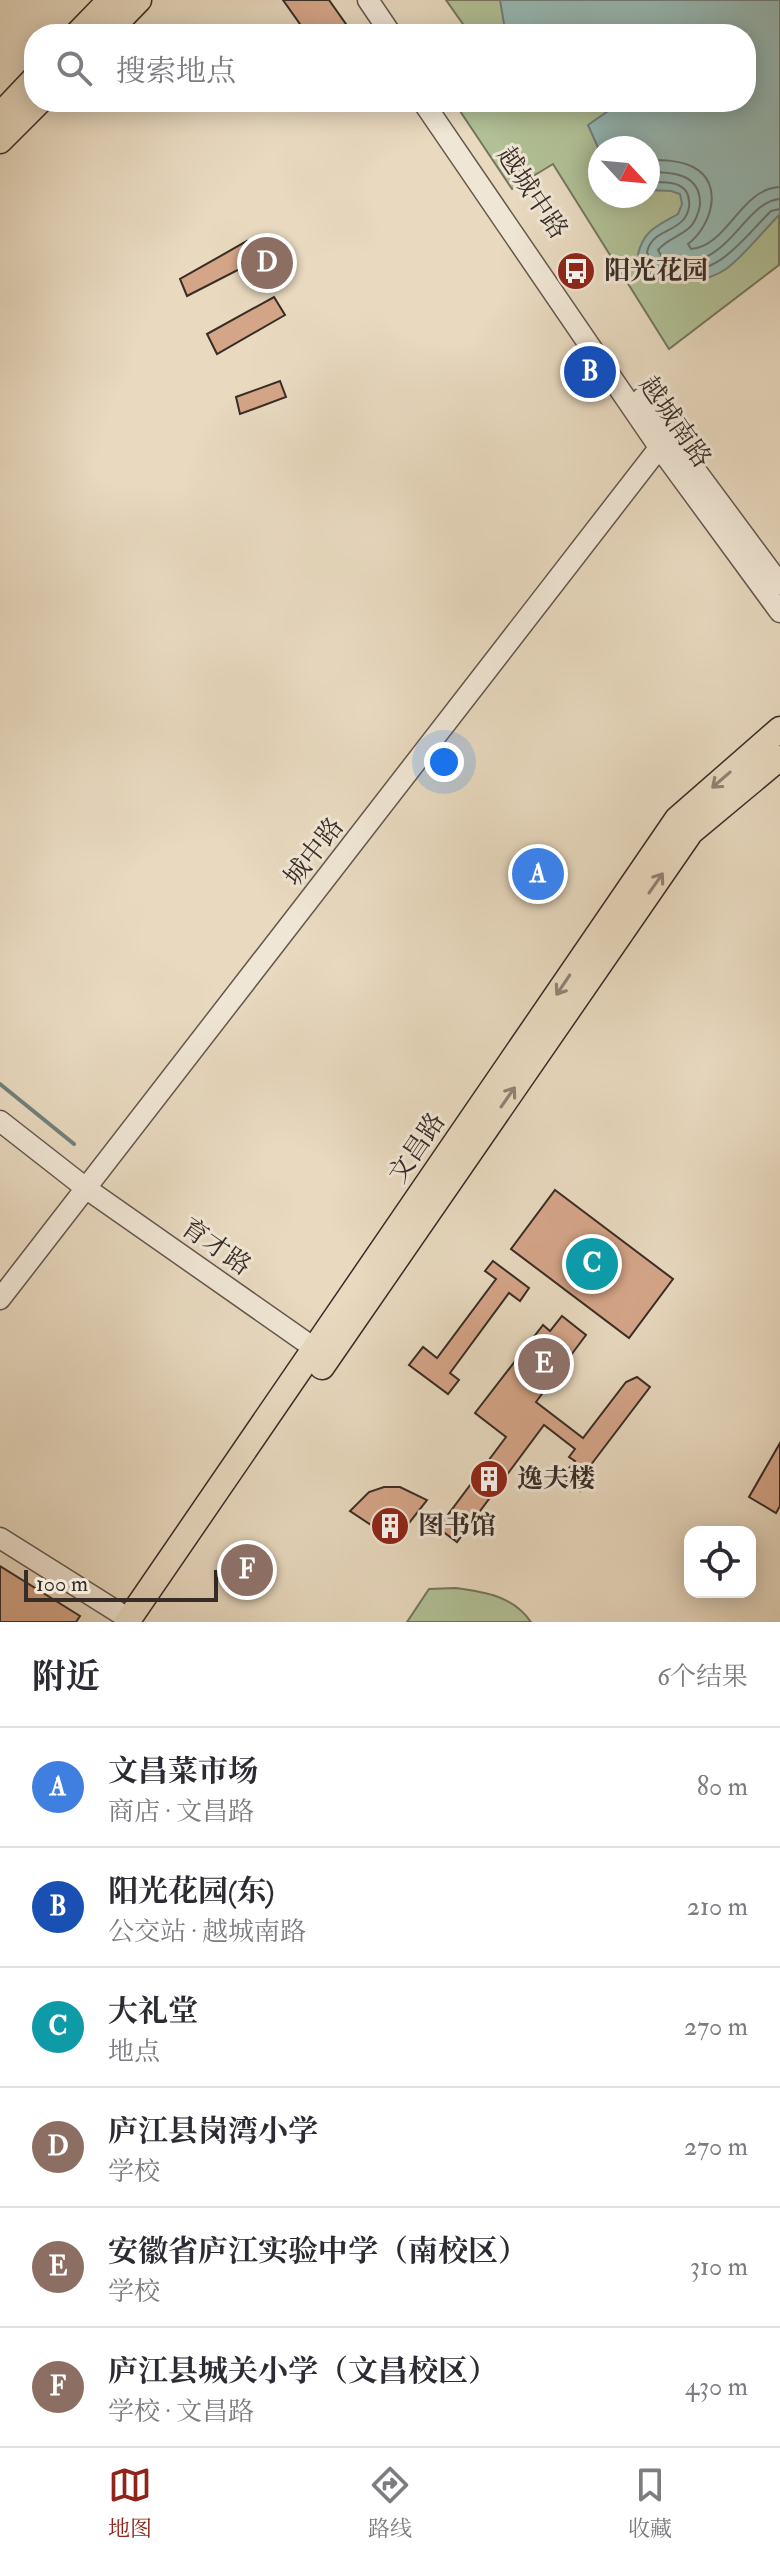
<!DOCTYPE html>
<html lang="zh">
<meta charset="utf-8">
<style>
body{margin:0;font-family:"IM FELL Double Pica","Noto Serif SC",serif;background:#f2f2f3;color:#2b2b33}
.controls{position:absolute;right:24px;bottom:24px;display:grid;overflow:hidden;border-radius:16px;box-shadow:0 4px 20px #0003}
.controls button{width:72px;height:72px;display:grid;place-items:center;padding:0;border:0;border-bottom:2px solid #e1e1e2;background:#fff;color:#2b2b33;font:40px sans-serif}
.compass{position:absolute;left:588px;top:136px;width:72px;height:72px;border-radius:50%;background:#fff;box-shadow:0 4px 20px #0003;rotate:116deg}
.scale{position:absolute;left:24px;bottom:20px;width:194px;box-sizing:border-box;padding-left:8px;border:4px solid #382c27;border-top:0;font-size:22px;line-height:28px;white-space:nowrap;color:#382c27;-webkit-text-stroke:6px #f0e6d5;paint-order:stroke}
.you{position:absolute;left:444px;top:762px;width:28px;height:28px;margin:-20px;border:6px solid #fff;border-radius:50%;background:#1a73e8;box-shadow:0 0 0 12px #1a73e833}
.badge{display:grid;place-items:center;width:52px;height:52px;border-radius:50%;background:#8f2418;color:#fff;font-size:26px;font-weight:700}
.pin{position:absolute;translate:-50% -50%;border:4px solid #fff;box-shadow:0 2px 8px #0006}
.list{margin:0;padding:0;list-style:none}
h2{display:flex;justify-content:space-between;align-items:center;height:104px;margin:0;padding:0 32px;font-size:34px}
h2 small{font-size:26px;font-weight:400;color:#7c7c81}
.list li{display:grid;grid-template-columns:52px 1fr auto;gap:24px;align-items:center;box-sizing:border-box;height:120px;padding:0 32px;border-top:2px solid #e1e1e2}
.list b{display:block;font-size:30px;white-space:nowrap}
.list p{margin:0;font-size:26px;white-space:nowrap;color:#7c7c81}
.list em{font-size:26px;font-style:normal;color:#7c7c81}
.icon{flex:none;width:44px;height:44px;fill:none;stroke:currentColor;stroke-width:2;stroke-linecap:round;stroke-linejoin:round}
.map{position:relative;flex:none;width:780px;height:1622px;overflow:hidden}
.search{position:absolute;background:#fff;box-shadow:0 4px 20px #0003;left:24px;right:24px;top:24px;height:88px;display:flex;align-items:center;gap:20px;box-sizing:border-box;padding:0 28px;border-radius:32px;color:#7c7c81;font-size:30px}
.sheet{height:824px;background:#fff}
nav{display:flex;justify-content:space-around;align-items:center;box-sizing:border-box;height:112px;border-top:2px solid #e1e1e2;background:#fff;font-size:22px;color:#7c7c81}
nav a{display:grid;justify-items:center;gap:4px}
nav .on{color:#8f2418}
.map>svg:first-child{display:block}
.green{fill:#b1c096;stroke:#74765e;stroke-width:2;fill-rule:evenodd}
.water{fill:#97bab5;stroke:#71817c;stroke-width:2}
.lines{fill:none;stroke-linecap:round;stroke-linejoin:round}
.shore{stroke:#68736e;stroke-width:2}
.stream{stroke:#71817c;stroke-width:4}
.building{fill:#d5a588;stroke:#382c27;stroke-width:2}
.minor-casing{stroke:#64574d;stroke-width:23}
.major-casing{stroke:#382c27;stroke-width:27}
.minor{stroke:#f0e6d5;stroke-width:20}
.major{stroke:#e8d9bf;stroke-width:24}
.oneway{stroke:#908273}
.labels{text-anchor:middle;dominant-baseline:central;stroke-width:6;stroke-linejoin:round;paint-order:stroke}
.street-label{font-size:26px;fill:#382c27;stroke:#f0e6d5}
.poi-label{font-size:26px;font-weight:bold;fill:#382c27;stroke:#f0e6d5;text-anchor:start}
</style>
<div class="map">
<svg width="780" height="1622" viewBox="0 0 780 1622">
<rect width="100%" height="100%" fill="#e8d9bf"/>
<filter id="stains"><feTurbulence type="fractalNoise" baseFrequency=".0025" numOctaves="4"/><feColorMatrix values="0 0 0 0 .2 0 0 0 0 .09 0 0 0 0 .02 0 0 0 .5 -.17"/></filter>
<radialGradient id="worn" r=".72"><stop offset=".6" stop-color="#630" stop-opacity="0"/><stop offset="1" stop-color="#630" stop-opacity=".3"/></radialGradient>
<!-- green -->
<path class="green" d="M446,0H780L779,265L669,349L553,164L512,189L454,102H746V34H470ZM600,148H648V196H600Z
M456,1588C485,1592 513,1596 531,1622H407L429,1589Z"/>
<!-- water -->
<path class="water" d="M500,0H780V214C763,231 746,254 726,269C709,281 670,288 652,275C646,271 641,261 638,254C644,230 657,226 678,214L682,204L680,194L671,191L648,190V148H600V152L588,125L611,109V102H746V34H510L504,24Z"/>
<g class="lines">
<!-- shore -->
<path class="shore" d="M648,160C663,160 679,160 693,167C725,183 711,227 688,244L691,249C727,247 741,188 780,187
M648,172C672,172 701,173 700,205C699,212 695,223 689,228C679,237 667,239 658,250L663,259C671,263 678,263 688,262C732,258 747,201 780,199
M648,182C664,182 688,180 689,201C690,206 688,214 684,219C673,233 652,231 647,252C651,265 661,273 674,273C722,273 740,242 771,211L780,209"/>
<!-- stream -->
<path class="stream" d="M0,1084L74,1144"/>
</g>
<!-- building -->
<path class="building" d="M283,0H329L353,34H307Z
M247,241L257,260L187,296L180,279Z
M274,297L285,315L217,354L207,334Z
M280,381L286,397L240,414L236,397Z
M555,1190L673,1279L629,1338L511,1249Z
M493,1261L529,1288L520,1301L509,1293L450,1373L459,1380L448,1394L409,1365L423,1347L437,1358L496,1279L485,1271Z
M562,1316L586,1335L536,1402L583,1438L626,1382L637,1377L650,1387L590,1466L596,1471L580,1491L562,1477L575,1461L569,1457L575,1449L544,1425L457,1542L438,1528L506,1437L475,1413L543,1325L550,1331Z
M780,1443V1506L776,1513L749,1497Z
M384,1487H400L427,1500L395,1541L350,1511L369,1492Z
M0,1566L80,1616L76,1622H0Z"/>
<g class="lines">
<!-- minor casing -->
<g class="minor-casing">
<path id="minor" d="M368,0L391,34
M423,102L659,447L780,612
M642,398L780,584
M0,1121L87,1189L314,1348
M0,1299L669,435
M0,1538L129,1619"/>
</g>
<!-- major casing -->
<g class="major-casing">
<path id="major" d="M77,34L110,0
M106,34L139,0
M0,115L34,79
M0,141L39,102
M322,1367L691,832L780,758
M127,1622L677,819L780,729"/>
</g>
<!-- minor -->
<use href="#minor" class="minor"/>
<!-- major -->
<use href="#major" class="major"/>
</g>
<!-- one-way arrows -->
<defs><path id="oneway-shaft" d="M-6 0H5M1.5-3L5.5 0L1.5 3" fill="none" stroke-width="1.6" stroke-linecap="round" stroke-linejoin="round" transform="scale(2)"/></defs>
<g class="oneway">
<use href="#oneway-shaft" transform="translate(721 780) rotate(139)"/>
<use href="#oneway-shaft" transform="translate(656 883) rotate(-55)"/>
<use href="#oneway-shaft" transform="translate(563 985) rotate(124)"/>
<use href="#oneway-shaft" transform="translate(508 1097) rotate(-55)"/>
</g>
<!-- icons -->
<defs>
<g id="bus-disc" transform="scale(2)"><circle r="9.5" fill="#8f2418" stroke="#f0e6d5"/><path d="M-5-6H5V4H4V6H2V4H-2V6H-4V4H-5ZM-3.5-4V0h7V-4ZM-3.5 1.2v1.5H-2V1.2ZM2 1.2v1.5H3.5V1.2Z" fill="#fff"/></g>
<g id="building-disc" transform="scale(2)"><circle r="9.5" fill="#8f2418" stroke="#f0e6d5"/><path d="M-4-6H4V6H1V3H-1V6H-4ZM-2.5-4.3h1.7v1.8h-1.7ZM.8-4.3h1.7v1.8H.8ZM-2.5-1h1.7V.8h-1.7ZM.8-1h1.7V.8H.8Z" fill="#fff"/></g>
</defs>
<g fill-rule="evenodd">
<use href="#bus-disc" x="576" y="271"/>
<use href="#building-disc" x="489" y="1479"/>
<use href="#building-disc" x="390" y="1526"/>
</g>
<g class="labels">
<!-- street labels -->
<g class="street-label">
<text transform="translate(532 193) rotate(56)">越城中路</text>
<text transform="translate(675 422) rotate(55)">越城南路</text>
<text transform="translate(314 852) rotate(-52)">城中路</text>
<text transform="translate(417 1148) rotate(-56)">文昌路</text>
<text transform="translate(216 1247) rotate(35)">育才路</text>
</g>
<!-- poi labels -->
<g class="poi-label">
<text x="604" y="271">阳光花园</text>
<text x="517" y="1479">逸夫楼</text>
<text x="418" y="1526">图书馆</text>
</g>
</g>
<rect width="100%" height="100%" filter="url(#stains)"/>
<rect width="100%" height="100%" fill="url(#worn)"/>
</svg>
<div class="controls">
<button><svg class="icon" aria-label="locate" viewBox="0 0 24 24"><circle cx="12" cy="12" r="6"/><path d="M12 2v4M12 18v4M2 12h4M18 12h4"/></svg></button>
</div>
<svg class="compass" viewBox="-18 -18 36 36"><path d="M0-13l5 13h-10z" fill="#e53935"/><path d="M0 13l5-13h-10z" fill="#7c7c81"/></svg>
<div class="scale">100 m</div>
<div class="you"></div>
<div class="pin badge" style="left:538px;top:874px;background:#3f7fe0">A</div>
<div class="pin badge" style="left:590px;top:372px;background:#1a4fb4">B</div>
<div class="pin badge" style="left:592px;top:1264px;background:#0f9aa8">C</div>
<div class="pin badge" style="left:267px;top:263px;background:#8d6e63">D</div>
<div class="pin badge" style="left:544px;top:1364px;background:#8d6e63">E</div>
<div class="pin badge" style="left:247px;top:1570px;background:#8d6e63">F</div>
<div class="search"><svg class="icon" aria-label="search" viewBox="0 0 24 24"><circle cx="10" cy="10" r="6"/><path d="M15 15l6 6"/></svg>搜索地点</div>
</div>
<section class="sheet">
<h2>附近<small>6个结果</small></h2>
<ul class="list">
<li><span class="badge" style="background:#3f7fe0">A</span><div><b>文昌菜市场</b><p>商店 · 文昌路</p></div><em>80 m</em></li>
<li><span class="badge" style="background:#1a4fb4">B</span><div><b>阳光花园(东)</b><p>公交站 · 越城南路</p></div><em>210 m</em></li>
<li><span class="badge" style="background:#0f9aa8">C</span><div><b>大礼堂</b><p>地点</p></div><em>270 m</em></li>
<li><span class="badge" style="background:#8d6e63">D</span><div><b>庐江县岗湾小学</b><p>学校</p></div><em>270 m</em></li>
<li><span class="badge" style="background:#8d6e63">E</span><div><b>安徽省庐江实验中学（南校区）</b><p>学校</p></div><em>310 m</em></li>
<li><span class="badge" style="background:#8d6e63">F</span><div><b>庐江县城关小学（文昌校区）</b><p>学校 · 文昌路</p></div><em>430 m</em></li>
</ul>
</section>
<nav>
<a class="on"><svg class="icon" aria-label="map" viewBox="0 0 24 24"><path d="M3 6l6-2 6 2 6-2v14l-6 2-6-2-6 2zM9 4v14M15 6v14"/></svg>地图</a>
<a><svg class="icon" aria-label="directions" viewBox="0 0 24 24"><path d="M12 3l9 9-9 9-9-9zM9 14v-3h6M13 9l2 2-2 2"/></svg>路线</a>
<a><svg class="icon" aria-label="saved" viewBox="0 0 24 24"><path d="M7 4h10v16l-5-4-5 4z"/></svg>收藏</a>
</nav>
